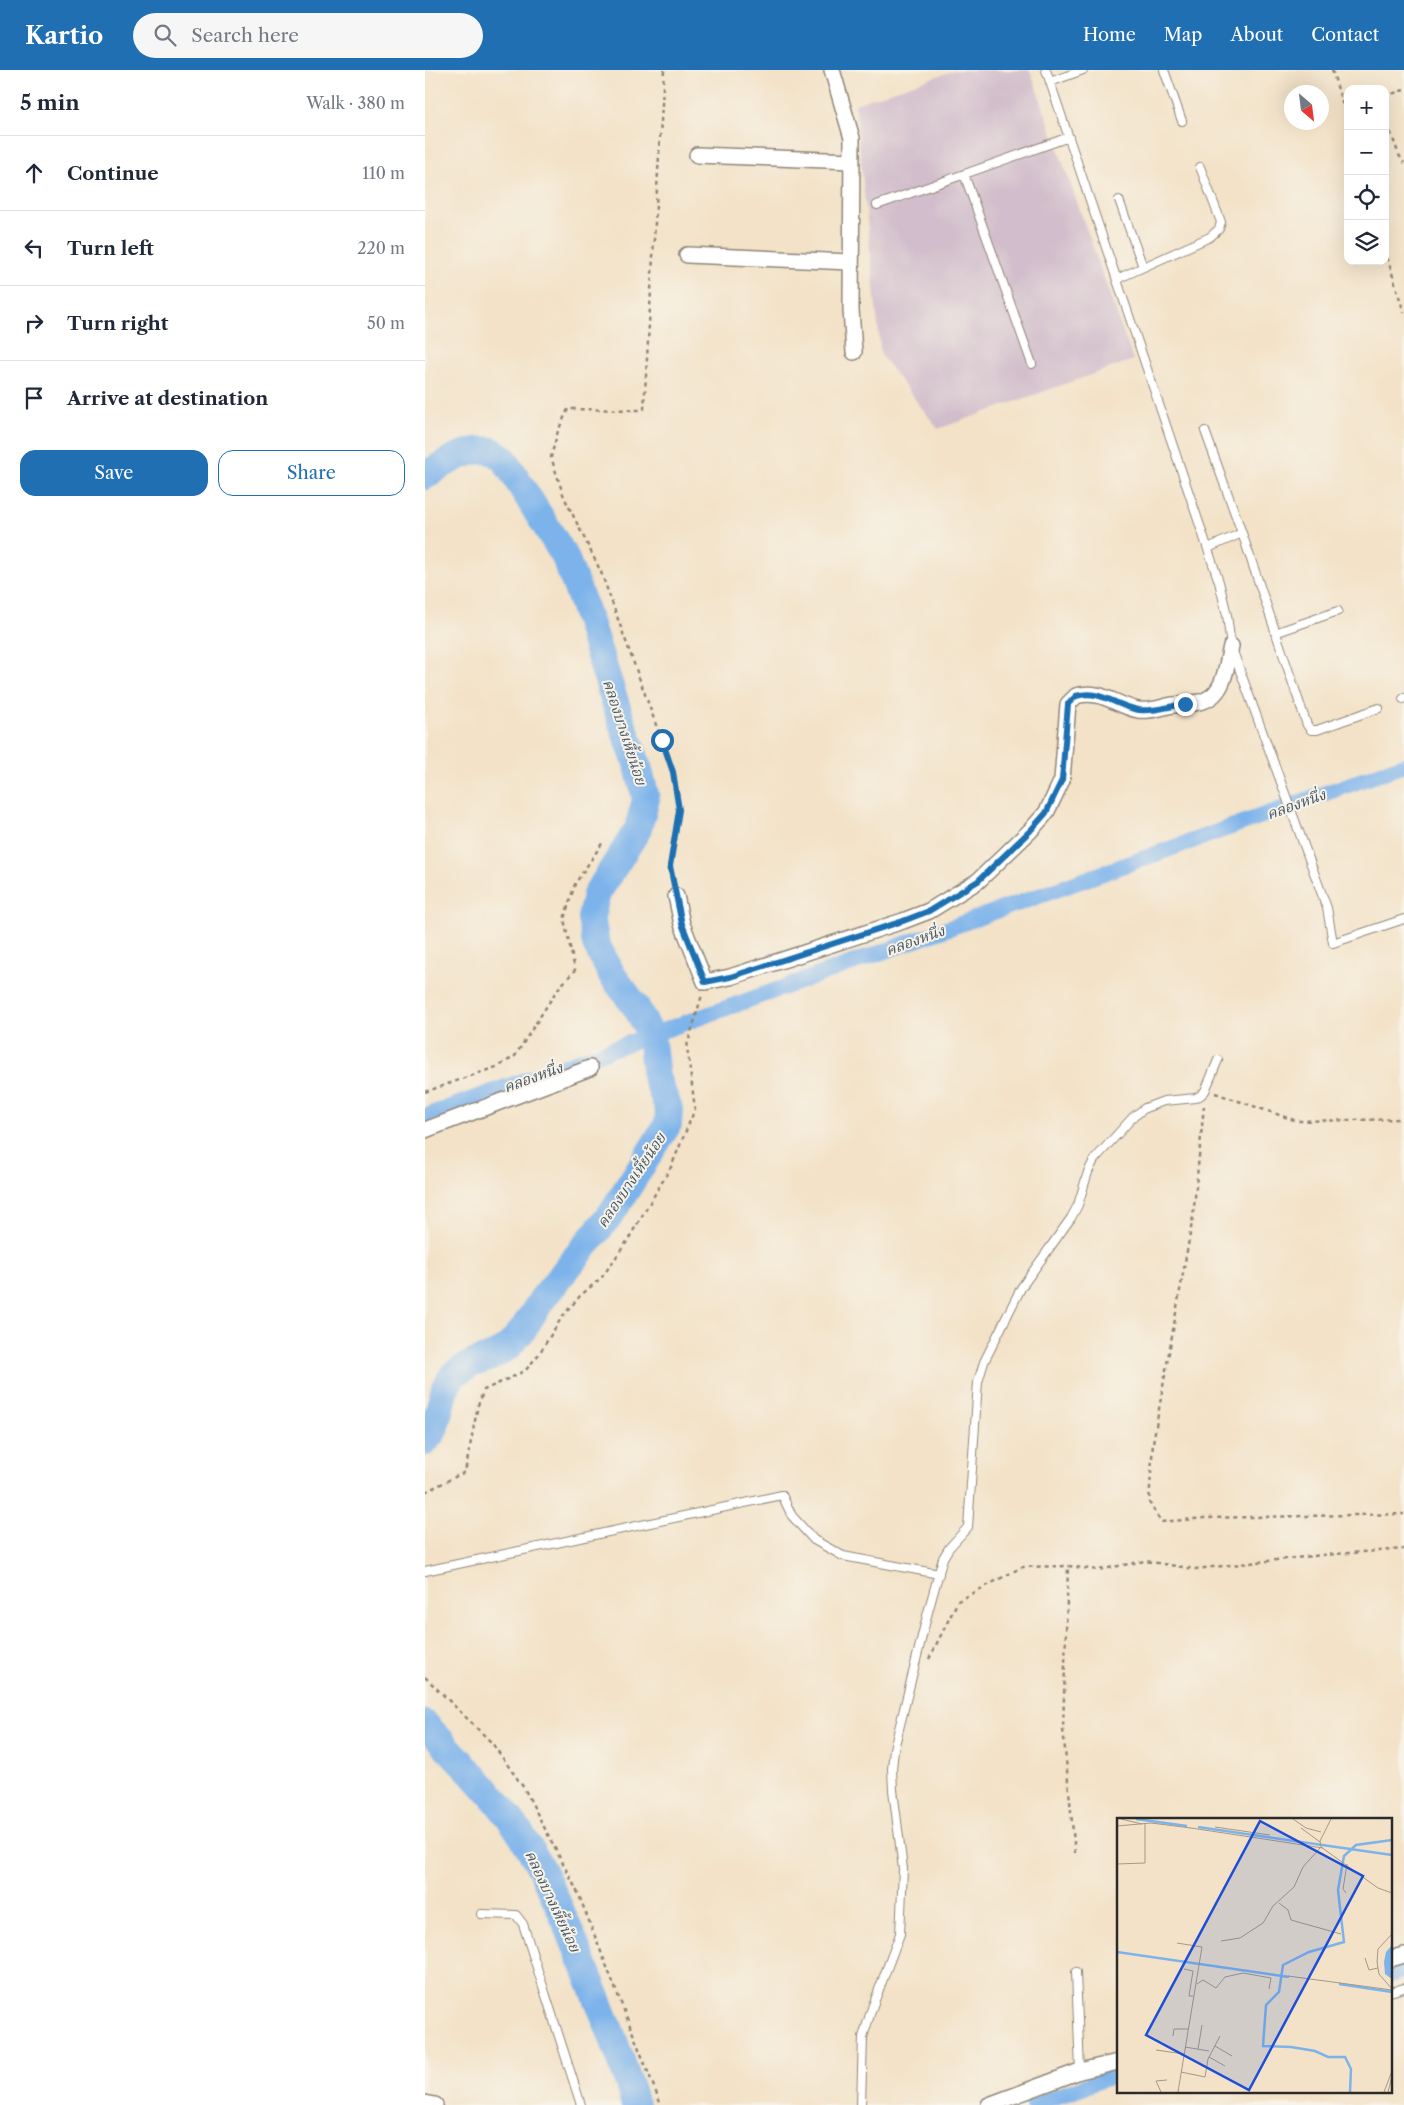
<!DOCTYPE html>
<meta charset="utf-8">
<style>
body{margin:0;font-family:"Libre Caslon Text","Noto Serif Thai",serif;background:#f6f6f7;color:#1f2937}
.controls{position:absolute;right:15px;top:15px;display:grid;overflow:hidden;border-radius:10px;box-shadow:0 5px 20px #0002}
.controls button{width:45px;height:45px;display:grid;place-items:center;padding:0;border:0;border-bottom:1px solid #e0e1e3;background:#fff;color:#1f2937;font:25px sans-serif}
.compass{position:absolute;left:859px;top:15px;width:45px;height:45px;border-radius:50%;background:#fff;box-shadow:0 5px 20px #0002;rotate:152deg}
.stop{position:absolute;width:15px;height:15px;margin:-11px;border:4px solid #1f6fb2;border-radius:50%;background:#fff}
.stop.end{background:#1f6fb2;border-color:#fff;box-shadow:0 1px 5px #0008}
.list{margin:0;padding:0;list-style:none}
h2{display:flex;justify-content:space-between;align-items:center;height:65px;margin:0;padding:0 20px;font-size:21px}
h2 small{font-size:16px;font-weight:400;color:#747a83}
.list li{display:grid;grid-template-columns:32px 1fr auto;gap:15px;align-items:center;box-sizing:border-box;height:75px;padding:0 20px;border-top:1px solid #e0e1e3}
.list b{display:block;font-size:19px;white-space:nowrap}
.list em{font-size:16px;font-style:normal;color:#747a83}
.actions{display:flex;gap:10px;padding:15px 20px}
.actions a{flex:1;padding:11px 0;border:1px solid #1f6fb2;border-radius:15px;text-align:center;font-size:18px;color:#1f6fb2}
.actions .main{background:#1f6fb2;color:#fff}
.icon{flex:none;width:28px;height:28px;fill:none;stroke:currentColor;stroke-width:2;stroke-linecap:round;stroke-linejoin:round}
.map{position:relative;flex:none;width:979px;height:2035px;overflow:hidden}
header{display:flex;align-items:center;gap:30px;box-sizing:border-box;height:70px;padding:0 25px;background:#1f6fb2;color:#fff}
header strong{font-size:24px}
nav{display:flex;gap:28px;margin-inline-start:auto;font-size:18px}
.search{width:350px;height:45px;background:#f6f6f7;display:flex;align-items:center;gap:12px;box-sizing:border-box;padding:0 18px;border-radius:28px;color:#747a83;font-size:19px}
main{display:flex}
aside{flex:1;background:#fff}
.map>svg:first-child{display:block}
.industrial{fill:#d1bdcb}
.lines{fill:none;stroke-linecap:round;stroke-linejoin:round}
.canal{stroke:#7db3eb;stroke-width:16}
.river{stroke:#7db3eb;stroke-width:28}
.service-casing{stroke:#8f8679;stroke-width:10}
.minor-casing{stroke:#8f8679;stroke-width:18}
.path{stroke:#8f8679;stroke-width:2.5;stroke-dasharray:4 4;stroke-linecap:butt}
.service{stroke:#fff;stroke-width:8}
.minor{stroke:#fff;stroke-width:15}
.route{stroke:#1f6fb2;stroke-width:6}
.labels{text-anchor:middle;dominant-baseline:central;stroke-width:4;stroke-linejoin:round;paint-order:stroke}
.water-label{font-size:15px;font-style:italic;fill:#445465;stroke:#f7f3e8}
.inset-river{fill:none;stroke:#7db3eb;stroke-width:2.5}
.inset-road{fill:none;stroke:#a39989;stroke-width:1}
.view{fill:#1d4ed8;fill-opacity:0.15;stroke:#1d4ed8;stroke-width:2.5}
.inset-edge{fill:none;stroke:#2b2b2b;stroke-width:2.5}
</style>
<header>
<strong>Kartio</strong>
<div class="search"><svg class="icon" aria-label="search" viewBox="0 0 24 24"><circle cx="10" cy="10" r="6"/><path d="M15 15l6 6"/></svg>Search here</div>
<nav><a>Home</a><a>Map</a><a>About</a><a>Contact</a></nav>
</header>
<main>
<aside>
<h2>5 min<small>Walk · 380 m</small></h2>
<ul class="list">
<li><svg class="icon" aria-label="ahead" viewBox="0 0 24 24"><path d="M12 20V5M6 11l6-6 6 6"/></svg><div><b>Continue</b></div><em>110 m</em></li>
<li><svg class="icon" aria-label="left" viewBox="0 0 24 24"><path d="M17 20v-9H6M10 6l-5 5 5 5"/></svg><div><b>Turn left</b></div><em>220 m</em></li>
<li><svg class="icon" aria-label="right" viewBox="0 0 24 24"><path d="M7 20v-9h11M14 6l5 5-5 5"/></svg><div><b>Turn right</b></div><em>50 m</em></li>
<li><svg class="icon" aria-label="arrive" viewBox="0 0 24 24"><path d="M6 21V4h12l-3 4 3 4H6"/></svg><div><b>Arrive at destination</b></div></li>
</ul>
<div class="actions"><a class="main">Save</a><a>Share</a></div>
</aside>
<div class="map">
<svg width="979" height="2035" viewBox="0 0 979 2035">
<rect width="100%" height="100%" fill="#f7f3e8"/>
<filter id="ink" filterUnits="userSpaceOnUse"><feTurbulence type="fractalNoise" baseFrequency=".02" numOctaves="2"/><feDisplacementMap in="SourceGraphic" scale="10" xChannelSelector="R" yChannelSelector="G"/><feConvolveMatrix kernelMatrix="1 2 1 2 8 2 1 2 1" color-interpolation-filters="sRGB"/></filter>
<filter id="wash" filterUnits="userSpaceOnUse"><feTurbulence type="fractalNoise" baseFrequency=".0096" numOctaves="4" result="noise"/><feDisplacementMap in="SourceGraphic" scale="20" xChannelSelector="R" yChannelSelector="G"/><feGaussianBlur stdDeviation="1.12" result="paint"/><feColorMatrix in="noise" values="0 0 0 0 0 0 0 0 0 0 0 0 0 0 0 0 0 1.4 0 .05"/><feComposite in="paint" operator="in"/></filter>
<g filter="url(#wash)">
<rect width="100%" height="100%" fill="#f3e2c7"/>
<!-- industrial -->
<path class="industrial" d="M530,0H605L708,290L513,359L456,285L430,34Z"/>
<g class="lines">
<!-- canal -->
<path class="canal" d="M0,1046L979,695
M965,1905L979,1900
M608,2035L693,2004"/>
<!-- river -->
<path class="river" d="M0,406C17,394 44,376 67,381C71,382 76,388 80,390L140,487L157,531L197,653L213,696L221,729L213,759L171,825L166,848L171,874L187,905L211,937L226,965L231,1007L244,1039L243,1054L186,1144L118,1228L97,1261L83,1277L66,1287L48,1293L29,1304L20,1318L9,1360L0,1372
M0,1654C32,1688 72,1726 97,1766C121,1803 138,1845 155,1886C175,1935 196,1984 210,2035"/>
</g>
</g>
<g filter="url(#ink)">
<g class="lines">
<!-- service casing -->
<g class="service-casing">
<path id="service" d="M621,0L794,512L802,545L806,576L902,838L908,873L979,849
M739,0L757,51
M625,12L658,0
M539,104L607,294
M694,130L718,197
M452,135L644,67
M692,209L785,167L794,159L796,152L775,97
M780,361L817,463
M783,478L817,463L882,655L886,660H892L954,638
M850,563L913,541
M978,629L979,628
M0,1501L357,1425L367,1446L389,1470L418,1486L514,1504
M56,1844L91,1845L98,1854L156,2035
M651,1902L655,2001
M965,1922L979,1918
M436,2035L438,1967L447,1938L475,1864L478,1799L468,1720L467,1699L469,1679L503,1542L518,1488L524,1478L543,1457L553,1312L559,1292L596,1218L646,1148L653,1135L663,1102L669,1090L708,1047L720,1038L739,1031L771,1028L776,1025L780,1021L793,990"/>
</g>
<!-- minor casing -->
<g class="minor-casing">
<path id="minor" d="M407,0L427,68L426,240L429,282
M272,85L427,91
M262,185L426,192
M251,826L257,854L280,912L305,907L478,851L504,841L553,811L605,761L621,743L628,729L637,710L643,634L651,626C676,619 690,635 713,640C725,642 736,637 748,635C756,634 766,634 774,632C800,627 801,597 806,576
M0,1060L165,998
M965,1889L979,1885
M0,2033L10,2035
M564,2035L655,2001L693,1992"/>
</g>
<!-- path -->
<path class="path" d="M239,0L219,339L214,340L143,339L133,361L126,387L139,427L176,502L248,702L254,740L245,796L248,812
M907,0L919,39
M960,26L979,20
M923,37L919,39L923,52
M960,47L974,85L979,93
M960,180L979,243
M0,1022L74,996L90,986L132,920L150,900L139,849L150,814L178,772
M790,1023L872,1051L979,1049
M779,1036L768,1147L728,1373L724,1432L736,1452L780,1448L979,1444
M0,1422L40,1402L53,1335L59,1320L100,1301L114,1284L137,1247L155,1226L177,1207L201,1173L246,1097L270,1039L262,976L277,925
M504,1589L533,1531L597,1497L643,1496
M0,1607L67,1673L99,1718L153,1823L236,2035
M650,1783L638,1659L643,1496L673,1500L720,1491L770,1499L897,1485L979,1479"/>
<!-- service -->
<use href="#service" class="service"/>
<!-- minor -->
<use href="#minor" class="minor"/>
</g>
</g>
<g class="lines" filter="url(#ink)">
<!-- route -->
<path class="route" d="M237,670L248,702L254,740L245,796L257,854L280,912L305,907L478,851L504,841L553,811L605,761L621,743L637,710L643,634L651,626C676,619 690,636 714,640C729,642 745,636 760,634"/>
</g>
<g class="labels">
<!-- water labels -->
<g class="water-label">
<text transform="translate(200 662) rotate(72)">คลองบางเหี้ยน้อย</text>
<text transform="translate(871 734) rotate(-20)">คลองหนึ่ง</text>
<text transform="translate(490 870) rotate(-20)">คลองหนึ่ง</text>
<text transform="translate(108 1007) rotate(-20)">คลองหนึ่ง</text>
<text transform="translate(206 1110) rotate(-56)">คลองบางเหี้ยน้อย</text>
<text transform="translate(128 1831) rotate(65)">คลองบางเหี้ยน้อย</text>
</g>
</g>
<!-- overview -->
<g transform="translate(692 1748)">
<rect width="275" height="275" fill="#f3e2c7"/>
<path d="M275,127V161L268,156L267,144L269,134Z" fill="#7db3eb"/>
<path class="inset-river" d="M19,1L70,8M81,9L275,37M0,134L172,159M222,166L275,174M233,274L234,251L228,239H211L198,233L174,229L146,228L149,187L162,174L166,147L192,134L227,124L221,72L227,38L239,27L275,22"/>
<path class="inset-road" d="M4,1L25,6M176,1L189,10L204,14M214,1L203,23L204,29L261,70L275,75M0,8L34,5L74,10L206,30M98,9L153,17M184,10L203,24M0,46L28,45V6M229,75L226,71L230,46M162,85L171,92L174,102L224,116M275,116L261,131L260,144L262,156L275,171M104,123L123,120L146,105L156,88L177,69L186,49L203,30M60,125L85,129L61,274M248,140L252,152L261,150M67,151L76,153L72,178H76M171,158L275,172M80,166L86,162L99,170L108,159L126,155L154,160L152,171M56,218L57,211H71M98,228L115,238M68,229L92,233M81,231L85,207M39,232L67,236M92,239L108,248M64,254L88,259L91,241L103,218M44,274L39,263L50,262M267,274L275,253M271,274L275,258"/>
<path class="view" d="M143,3L246,58L132,272L29,217Z"/>
<rect width="275" height="275" class="inset-edge"/>
</g>
</svg>
<div class="controls">
<button>+</button>
<button>−</button>
<button><svg class="icon" aria-label="locate" viewBox="0 0 24 24"><circle cx="12" cy="12" r="6"/><path d="M12 2v4M12 18v4M2 12h4M18 12h4"/></svg></button>
<button><svg class="icon" aria-label="layers" viewBox="0 0 24 24"><path d="M12 4l9 5-9 5-9-5zM3 14l9 5 9-5"/></svg></button>
</div>
<svg class="compass" viewBox="-18 -18 36 36"><path d="M0-13l5 13h-10z" fill="#e53935"/><path d="M0 13l5-13h-10z" fill="#747a83"/></svg>
<div class="stop" style="left:237px;top:670px"></div>
<div class="stop end" style="left:760px;top:634px"></div>
</div>
</main>
